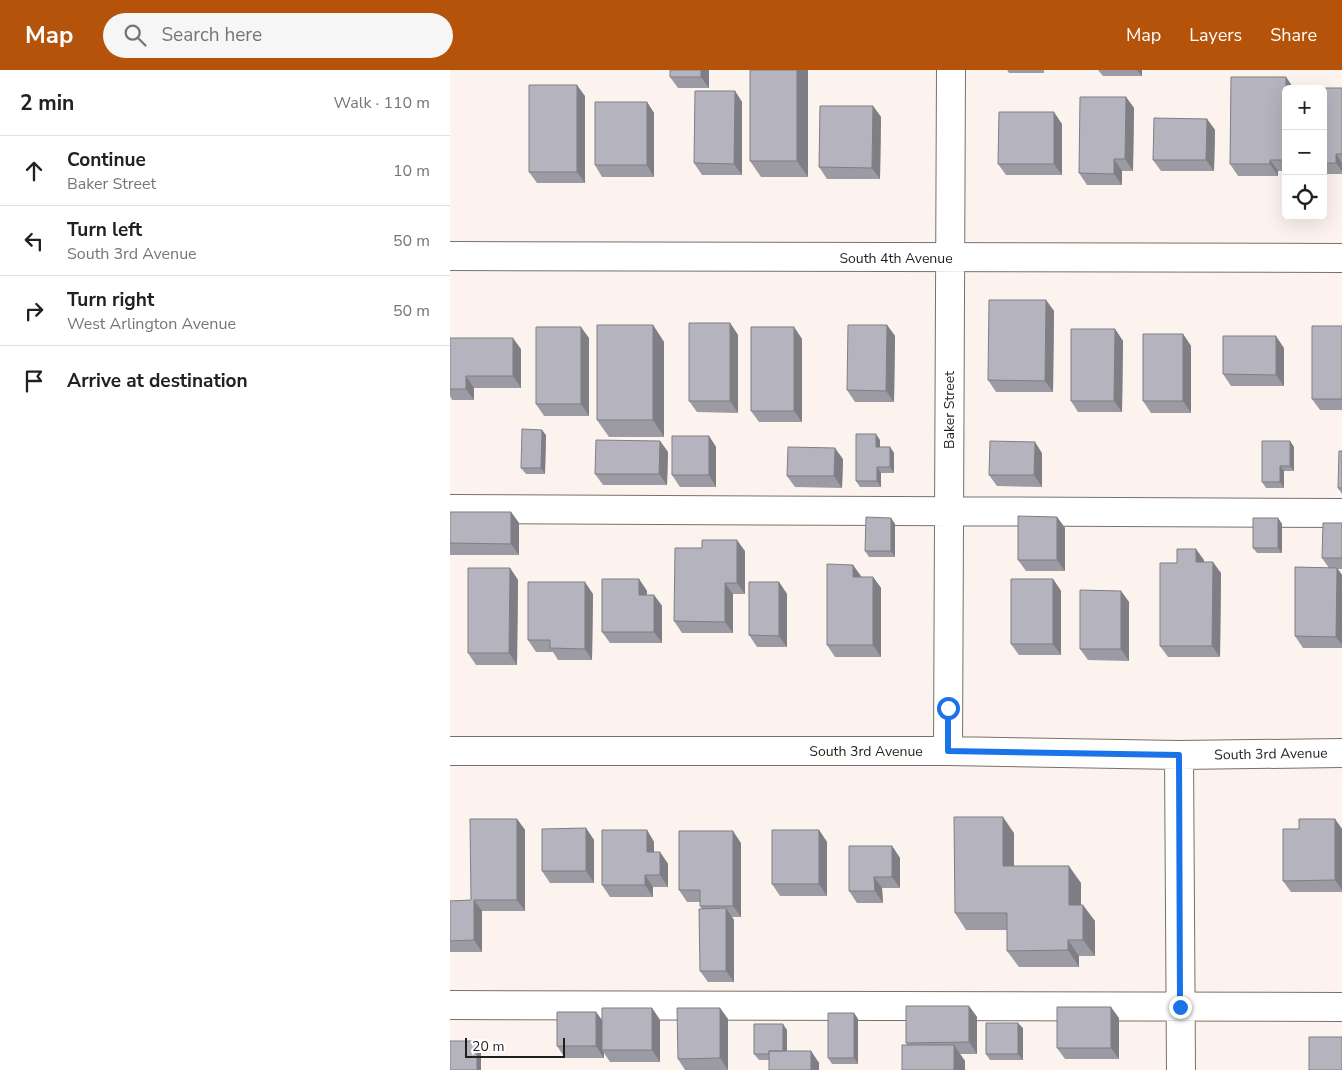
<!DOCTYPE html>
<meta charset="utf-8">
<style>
body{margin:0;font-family:"Nunito Sans",sans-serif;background:#f6f6f6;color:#202124}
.controls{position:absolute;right:15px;top:15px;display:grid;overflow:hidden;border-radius:8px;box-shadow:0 5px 20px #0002}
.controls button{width:45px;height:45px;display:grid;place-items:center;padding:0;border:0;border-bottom:1px solid #e0e0e0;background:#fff;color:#202124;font:25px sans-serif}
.scale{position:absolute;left:15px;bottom:12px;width:100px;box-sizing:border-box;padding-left:5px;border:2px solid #211e1c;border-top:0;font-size:14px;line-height:18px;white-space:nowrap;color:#211e1c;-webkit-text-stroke:4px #fff;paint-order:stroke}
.stop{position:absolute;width:15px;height:15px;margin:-11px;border:4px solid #1a73e8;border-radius:50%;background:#fff}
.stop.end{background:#1a73e8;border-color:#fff;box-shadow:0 1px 5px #0008}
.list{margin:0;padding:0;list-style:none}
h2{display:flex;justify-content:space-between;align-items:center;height:65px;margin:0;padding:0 20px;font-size:21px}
h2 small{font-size:16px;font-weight:400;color:#757577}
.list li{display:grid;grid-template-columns:32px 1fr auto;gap:15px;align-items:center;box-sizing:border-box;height:70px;padding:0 20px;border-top:1px solid #e0e0e0}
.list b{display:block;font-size:19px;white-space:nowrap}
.list p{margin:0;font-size:16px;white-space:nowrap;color:#757577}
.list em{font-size:16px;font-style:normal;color:#757577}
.icon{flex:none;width:28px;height:28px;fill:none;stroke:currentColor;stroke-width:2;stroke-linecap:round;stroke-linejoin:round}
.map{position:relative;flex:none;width:892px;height:1000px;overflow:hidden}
header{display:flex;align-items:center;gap:30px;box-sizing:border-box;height:70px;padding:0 25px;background:#b45309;color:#fff}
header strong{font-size:24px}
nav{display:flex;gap:28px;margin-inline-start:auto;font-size:18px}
.search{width:350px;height:45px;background:#f6f6f6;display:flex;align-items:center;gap:12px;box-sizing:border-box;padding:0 18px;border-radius:28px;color:#757577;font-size:19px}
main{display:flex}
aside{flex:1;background:#fff}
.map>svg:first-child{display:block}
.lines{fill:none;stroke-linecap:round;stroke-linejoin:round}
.minor-casing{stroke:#79706b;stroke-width:30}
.minor{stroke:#fff;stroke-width:28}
.wall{fill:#9c9ba3}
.shaded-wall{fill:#7f7e85}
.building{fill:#b5b4be;stroke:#7f7e85}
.route{stroke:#1a73e8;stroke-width:6}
.labels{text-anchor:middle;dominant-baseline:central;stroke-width:4;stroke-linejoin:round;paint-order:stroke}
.street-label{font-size:14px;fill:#211e1c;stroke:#fff}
</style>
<header>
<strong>Map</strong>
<div class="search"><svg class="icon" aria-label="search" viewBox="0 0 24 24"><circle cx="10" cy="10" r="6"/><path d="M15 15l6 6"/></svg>Search here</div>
<nav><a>Map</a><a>Layers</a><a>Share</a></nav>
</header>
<main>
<aside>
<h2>2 min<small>Walk · 110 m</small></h2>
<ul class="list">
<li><svg class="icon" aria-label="ahead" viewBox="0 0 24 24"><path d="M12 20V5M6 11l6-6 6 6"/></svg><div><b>Continue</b><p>Baker Street</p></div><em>10 m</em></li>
<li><svg class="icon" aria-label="left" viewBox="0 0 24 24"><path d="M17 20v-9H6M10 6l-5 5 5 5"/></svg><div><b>Turn left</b><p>South 3rd Avenue</p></div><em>50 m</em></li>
<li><svg class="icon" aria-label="right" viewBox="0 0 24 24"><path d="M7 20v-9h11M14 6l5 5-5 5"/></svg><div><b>Turn right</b><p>West Arlington Avenue</p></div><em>50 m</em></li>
<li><svg class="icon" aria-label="arrive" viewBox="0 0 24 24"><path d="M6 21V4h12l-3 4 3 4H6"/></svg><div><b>Arrive at destination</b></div></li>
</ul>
</aside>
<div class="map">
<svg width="892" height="1000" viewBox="0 0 892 1000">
<rect width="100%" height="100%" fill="#fdf3ee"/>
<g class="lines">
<!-- minor casing -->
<g class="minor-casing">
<path id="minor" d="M0,186L892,188
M0,439L892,443
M0,681H498L729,685L892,683
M498,681L501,0
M729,685L731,1000
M0,935L892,937"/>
</g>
<!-- minor -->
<use href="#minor" class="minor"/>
</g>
<!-- wall -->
<path class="wall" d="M220,0H259V18H228L220,7Z
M358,0V107H311L300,91Z
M557,0H594V3H559Z
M648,0H692V6H653Z
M781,7H836L844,19H836V101H828V106H788L780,94Z
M892,18V104H873V19Z
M285,21L292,32V105H252L244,93Z
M135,26V113H87L79,102Z
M676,27L684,38L683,101H672V115H637L629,103Z
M197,32L204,43V107H152L145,95Z
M423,36L431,47L430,109H377L369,97Z
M757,49L765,60L764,101H711L703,90Z
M612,54V105H556L548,94Z
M596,230L604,241L603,322H546L538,310Z
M280,253L288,265V343L247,342L239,331Z
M203,255L214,272V367H159L147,350Z
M437,255L445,266L444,332H405L397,320Z
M892,256V340H870L862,329Z
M344,257L352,269V352H309L301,341Z
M665,259L673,271L672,342H628L621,331Z
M733,264L741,276V343H701L693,331Z
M0,268L71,279V318H24V330H2L0,326Z
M139,268V346H94L86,334Z
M834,278V316H781L773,304Z
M96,365L95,404H76L71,398Z
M259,366L266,377V417H230L222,405Z
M430,370V377H440L444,383V403H431V417H410L406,411Z
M210,371L218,382L217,415H153L145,404Z
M840,371L844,377V401H834V418H816L812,412Z
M892,381V424L888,418Z
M592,383V417L547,416L539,405Z
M393,389L392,418L345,417L337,406Z
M0,442H61L69,453V485H0Z
M607,447L615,458V501H576L568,490Z
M441,448L445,454V487H419L415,481Z
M828,448L832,454V483H807L803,478Z
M892,453V499H888L892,505V578H853L845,566L879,498L872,488Z
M295,481V524H283V563H232L224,551Z
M754,490V492L771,503L770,587H718L710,576L727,493Z
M403,495L411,507H423L431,518V587H385L377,575Z
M60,498L68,510L67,595H26L18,583Z
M189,509L197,521V525H204L212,536V573H160L152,562Z
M603,509L611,521V585H569L561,574Z
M329,512L337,524V577H307L299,565Z
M671,521L679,532V591L638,590L630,579Z
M143,524L142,590H108L103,582H86L78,570Z
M67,749L75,760V841H32V882H0V831L21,830Z
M885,749L892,759V822H841L833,811L849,759Z
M136,758L144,770V813H100L92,801Z
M197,760L204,772V782H210L218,794V817H203V827H160L152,815Z
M369,760L377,772V826H330L322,814Z
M564,763V796L631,813V835L645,851V886H629V897H569L557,881V860H516L505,843Z
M291,773V847H282L284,850V912H258L250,901L252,839L250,836V832H237L229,820Z
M442,776L450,788V818H432L433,833H407L399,821Z
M519,936L527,947V984H510L515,991V1000L457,975L456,973Z
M202,938L210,950V992H160L154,983V988H115L107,976L146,942L152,950Z
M270,938L278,949V1000H235L228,989Z
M404,943L408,949V994H382L378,988Z
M669,948V989H615L607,978Z
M573,958V990H540L536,984Z
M337,960V981H361L369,993V1000L319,990H309L304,984Z"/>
<!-- shaded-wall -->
<path class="shaded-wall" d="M251,0H259V18L251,7Z
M347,0H358V107L347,91Z
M687,0H692V6Z
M836,7L844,19H836Z
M127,15L135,26V113L127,102Z
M285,21L292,32V105L284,94Z
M676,27L684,38L683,101L675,89Z
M197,32L204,43V107L197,95Z
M423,36L431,47L430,109L422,98Z
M604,42L612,54V105L604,94Z
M757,49L765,60L764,101L756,90Z
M886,84L892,93V101L886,93Z
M664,89L672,101V115L664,104Z
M820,90L828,101V106L820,94Z
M596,230L604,241L603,322L595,311Z
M280,253L288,265V343L280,331Z
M203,255L214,272V367L203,350Z
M437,255L445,266L444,332L436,321Z
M131,257L139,268V346L131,334Z
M344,257L352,269V352L344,341Z
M665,259L673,271L672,342L664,331Z
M733,264L741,276V343L733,331Z
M826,266L834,278V316L826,305Z
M63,268L71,279V318L63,306Z
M16,306L24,318V330L16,319Z
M92,360L96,365L95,404L91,398Z
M426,364L430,370V383L426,377Z
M259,366L266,377V417L259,405Z
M210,371L218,382L217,415L209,404Z
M840,371L844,377V401L840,396Z
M585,372L592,383V417L584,405Z
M440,377L444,383V403L440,397Z
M385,378L393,389L392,418L384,406Z
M830,396L834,401V418L830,412Z
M427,397L431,403V417L427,411Z
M61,442L69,453V485L61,474Z
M607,447L615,458V501L607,490Z
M441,448L445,454V487L441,481Z
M828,448L832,454V483L828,478Z
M287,470L295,481V524L287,513Z
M746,479L754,490V503L746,492Z
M763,492L771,503L770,587L762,576Z
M403,495L411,506V518L403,507Z
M60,498L68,510L67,595L59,583Z
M887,498L892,505V575L886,567Z
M423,507L431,518V587L423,575Z
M189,509L197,521V536L189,525Z
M603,509L611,521V585L603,574Z
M135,512L143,524L142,590L135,579Z
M329,512L337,524V577L329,566Z
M275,513L283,524V563L275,552Z
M671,521L679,532V591L671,579Z
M204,525L212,536V573L204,562Z
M553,747L564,763V813L553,796Z
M67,749L75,760V841L67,830Z
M885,749L892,759V820L885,810Z
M136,758L144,770V813L136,801Z
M197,760L204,772V794L197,782Z
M369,760L377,772V826L369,814Z
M283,761L291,773V847L283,836Z
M442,776L450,788V818L442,807Z
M210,782L218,794V817L210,805Z
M619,796L631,813V852L619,835Z
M195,805L203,817V827L195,815Z
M424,807L432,818L433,833L425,821Z
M24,830L32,841V882L24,870Z
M633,835L645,851V886L633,870Z
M276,838L284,850V912L276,901Z
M618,870L629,886V897L618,880Z
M519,936L527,947V984L519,972Z
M661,937L669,948V989L661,978Z
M202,938L210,950V992L202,980Z
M270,938L278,949V1000L270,988Z
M146,942L154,953L152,980L154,983V988L146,976Z
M404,943L408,949V994L404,988Z
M568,953L573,958V990L568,984Z
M333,954L337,960V990L333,984Z
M27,971L31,976V1000H27Z
M504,975L515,991V1000H504Z
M361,981L369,993V1000H361Z"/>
<!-- building -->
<path class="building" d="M220,0H251V7H220Z
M300,0H347V91H300Z
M781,7H836V90H820V94H780Z
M79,15H127V102H79Z
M857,18H892V84H886V93H873V19Z
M245,21H285L284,94L244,93Z
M630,27H676L675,89H664V104L629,103Z
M145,32H197V95H145Z
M370,36H423L422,98L369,97Z
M549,42H604V94H548Z
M704,48L757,49L756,90H703Z
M539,230H596L595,311L538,310Z
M239,253H280V331H239Z
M147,255H203V350H147Z
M398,255H437L436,321L397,320Z
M862,256H892V329H862Z
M86,257H131V334H86Z
M301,257H344V341H301Z
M621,259H665L664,331H621Z
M693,264H733V331H693Z
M773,266H826V305L773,304Z
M0,268H63V306H16V319H0Z
M72,359L92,360L91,398H71Z
M406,364H426V377H440V397H427V411H406Z
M222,366H259V405H222Z
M146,370L210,371L209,404H145Z
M540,371L585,372L584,405H539Z
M812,371H840V396H830V412H812Z
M338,377L385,378L384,406H337Z
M889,381H892V418H888Z
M0,442H61V474L0,473Z
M568,446L607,447V490H568Z
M416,447L441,448V481H415Z
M803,448H828V478H803Z
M873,453H892V488H872Z
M252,470H287V513H275V552L224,551L225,478H252Z
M727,479H746V492H763L762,576H710V493H727Z
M377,494L403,495V507H423V575H377Z
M845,497L887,498L886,567L845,566Z
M18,498H60L59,583H18Z
M152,509H189V525H204V562H152Z
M561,509H603V574H561Z
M78,512H135V579L100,578V570H78Z
M299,512H329V566L299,565Z
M630,520L671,521V579H630Z
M504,747H553V796H619V835H633V870H618V880L557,881V843H505Z
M20,749H67V830H24V870L0,871V831L21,830Z
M849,749H885V810L833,811V759H849Z
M136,758V801H92V759Z
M152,760H197V782H210V805H195V815H152Z
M322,760H369V814H322Z
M229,761H283V836H250V820H229Z
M399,776H442V807H424L425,821H399Z
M276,838V901H250L249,839Z
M456,936H519V972L456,973Z
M607,937H661V978H607Z
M152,938H202V980H152Z
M227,938H270V988L228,989Z
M107,942H146V976H107Z
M378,943H404V988H378Z
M536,953H568V984H536Z
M304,954H333V981H319V984H304Z
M859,967H892V1000H859Z
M0,971H27V1000H0Z
M452,975H504V1000H452Z
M319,981H361V1000H319Z"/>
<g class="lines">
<!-- route -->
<path class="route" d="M498,638V681L729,685L730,937"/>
</g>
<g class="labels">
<!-- street labels -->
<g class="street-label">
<text x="446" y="188">South 4th Avenue</text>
<text transform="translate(499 340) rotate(-90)">Baker Street</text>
<text x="416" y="681">South 3rd Avenue</text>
<text transform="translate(821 684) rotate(-1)">South 3rd Avenue</text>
</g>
</g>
</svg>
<div class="controls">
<button>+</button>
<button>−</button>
<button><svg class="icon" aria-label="locate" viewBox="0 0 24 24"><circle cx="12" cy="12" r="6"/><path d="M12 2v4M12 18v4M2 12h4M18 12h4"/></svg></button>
</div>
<div class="scale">20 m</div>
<div class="stop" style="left:498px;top:638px"></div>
<div class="stop end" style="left:730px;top:937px"></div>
</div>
</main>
